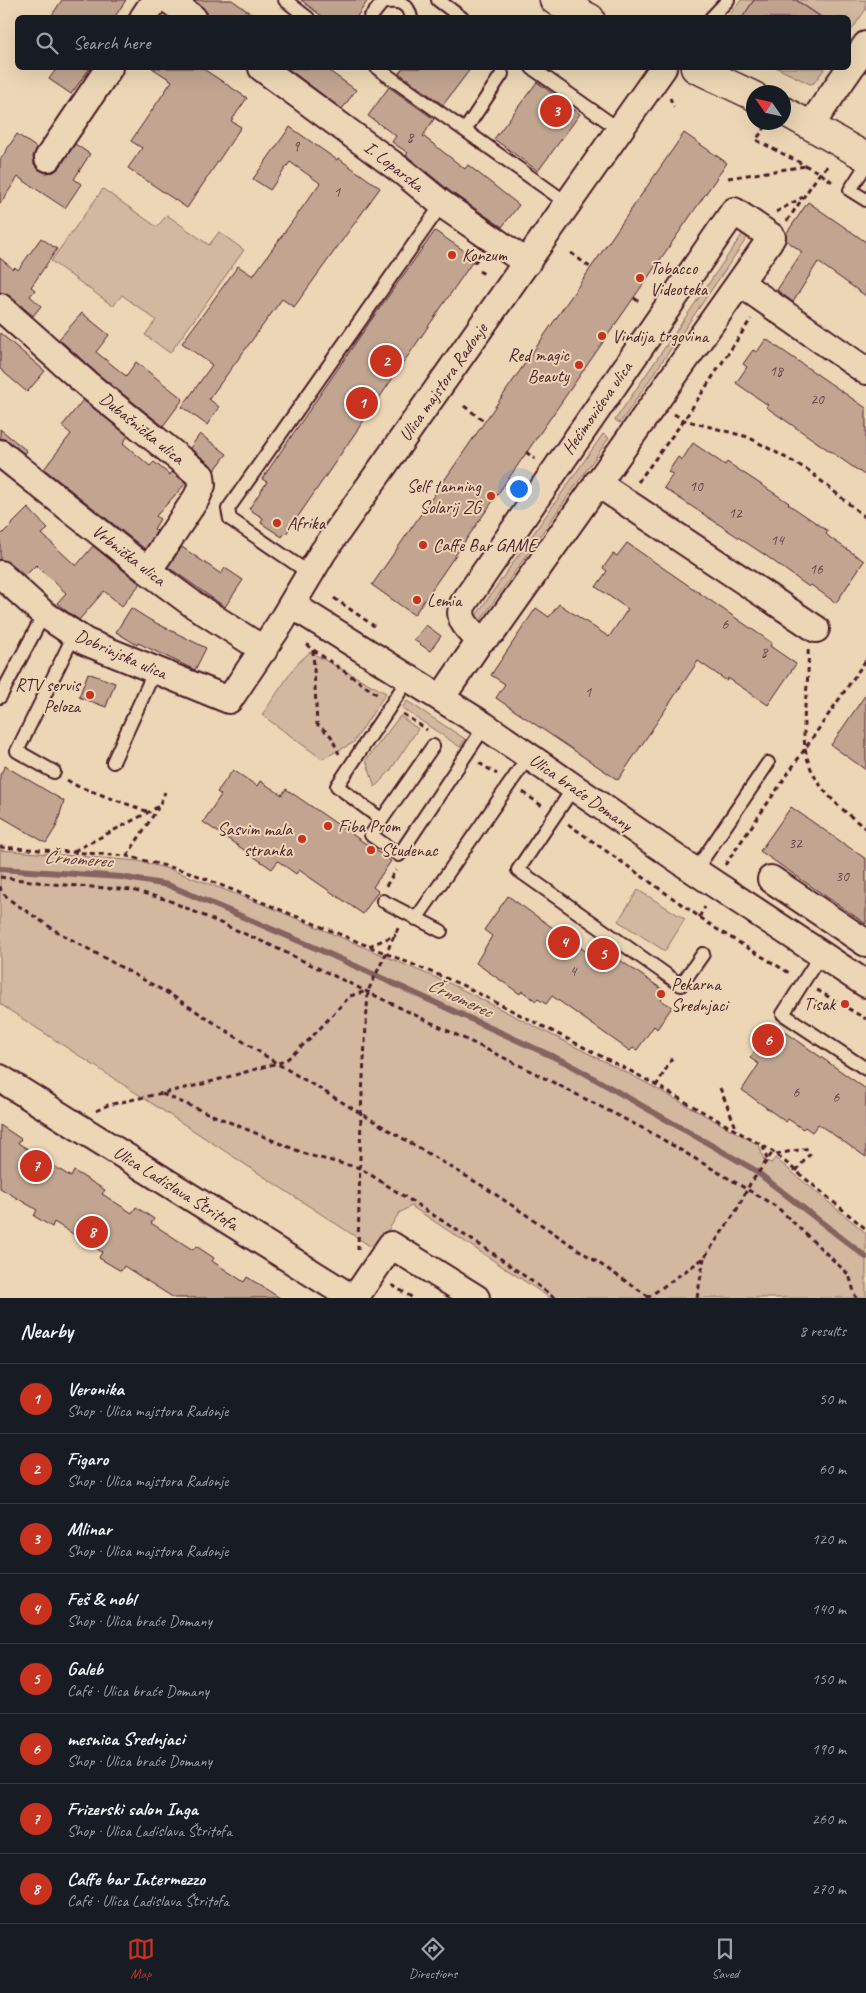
<!DOCTYPE html>
<meta charset="utf-8">
<style>
body{margin:0;font-family:Caveat,sans-serif;background:#20242c;color:#f1f3f6}
.compass{position:absolute;left:746px;top:85px;width:45px;height:45px;border-radius:50%;background:#171b24;box-shadow:0 5px 20px #0002;rotate:304deg}
.you{position:absolute;left:518px;top:488px;width:18px;height:18px;margin:-12px;border:4px solid #fff;border-radius:50%;background:#1a73e8;box-shadow:0 0 0 8px #1a73e833}
.badge{display:grid;place-items:center;width:32px;height:32px;border-radius:50%;background:#c8321e;color:#fff;font-size:16px;font-weight:700}
.pin{position:absolute;translate:-50% -50%;border:2px solid #fff;box-shadow:0 1px 5px #0006}
.list{margin:0;padding:0;list-style:none}
h2{display:flex;justify-content:space-between;align-items:center;height:65px;margin:0;padding:0 20px;font-size:21px}
h2 small{font-size:16px;font-weight:400;color:#9ea1a6}
.list li{display:grid;grid-template-columns:32px 1fr auto;gap:15px;align-items:center;box-sizing:border-box;height:70px;padding:0 20px;border-top:1px solid #363941}
.list b{display:block;font-size:19px;white-space:nowrap}
.list p{margin:0;font-size:16px;white-space:nowrap;color:#9ea1a6}
.list em{font-size:16px;font-style:normal;color:#9ea1a6}
.icon{flex:none;width:28px;height:28px;fill:none;stroke:currentColor;stroke-width:2;stroke-linecap:round;stroke-linejoin:round}
.map{position:relative;flex:none;width:866px;height:1298px;overflow:hidden}
.search{position:absolute;background:#171b24;box-shadow:0 5px 20px #0002;left:15px;right:15px;top:15px;height:55px;display:flex;align-items:center;gap:12px;box-sizing:border-box;padding:0 18px;border-radius:8px;color:#9ea1a6;font-size:19px}
.sheet{height:625px;background:#171b24}
nav{display:flex;justify-content:space-around;align-items:center;box-sizing:border-box;height:70px;border-top:1px solid #363941;background:#171b24;font-size:14px;color:#9ea1a6}
nav a{display:grid;justify-items:center;gap:2px}
nav .on{color:#c8321e}
.map>svg:first-child{display:block}
.green{fill:#d1b89f;stroke:#8e6c65}
.lines{fill:none;stroke-linecap:round;stroke-linejoin:round}
.stream{stroke:#85635f;stroke-width:6}
.building{fill:#c1a591;stroke:#4a1f2b}
.service-casing{stroke:#4a1f2b;stroke-width:16}
.minor-casing{stroke:#4a1f2b;stroke-width:30}
.tertiary-casing{stroke:#4a1f2b;stroke-width:31}
.path{stroke:#4a1f2b;stroke-width:3;stroke-dasharray:5 4;stroke-linecap:butt}
.service{stroke:#ecd6b5;stroke-width:12}
.minor{stroke:#ecd6b5;stroke-width:26}
.tertiary{stroke:#ecd6b5;stroke-width:28}
.poi-dot{fill:#c8321e;stroke:#ecd6b5;stroke-width:2}
.labels{text-anchor:middle;dominant-baseline:central;stroke-width:4;stroke-linejoin:round;paint-order:stroke}
.number-label{font-size:15px;fill:#684044}
.street-label{font-size:18px;fill:#4a1f2b;stroke:#ecd6b5}
.poi-label{font-size:18px;fill:#4a1f2b;stroke:#ecd6b5;text-anchor:start}
.water-label{font-size:19px;font-style:italic;fill:#633b40;stroke:#ecd6b5}
</style>
<div class="map">
<svg width="866" height="1298" viewBox="0 0 866 1298">
<rect width="100%" height="100%" fill="#ecd6b5"/>
<filter id="ink" filterUnits="userSpaceOnUse"><feTurbulence type="fractalNoise" baseFrequency=".02" numOctaves="2"/><feDisplacementMap in="SourceGraphic" scale="10" xChannelSelector="R" yChannelSelector="G"/><feConvolveMatrix kernelMatrix="1 2 1 2 8 2 1 2 1" color-interpolation-filters="sRGB"/></filter>
<g filter="url(#ink)">
<!-- green -->
<path class="green" d="M741,0H754L743,17L727,18Z
M796,0H866V9L849,34L848,18L822,17Z
M777,68H825L814,83L810,84Z
M103,189L157,227L167,215L209,245L219,232L244,250L170,353L145,335L156,320L122,295L113,306L51,261Z
M744,232L749,235L620,423L615,420Z
M603,434L609,438L478,624L473,620Z
M310,652L386,693L353,743L322,759L262,715L296,665Z
M407,701L465,739L460,747L402,708Z
M400,716L418,729L390,771L375,787L366,760Z
M0,850L139,861L172,870L267,906L453,985L637,1078L759,1145L764,1160L771,1163L775,1158L866,1233V1298H550L411,1206L399,1213L376,1250L0,1004Z
M638,890L685,919L665,951L618,921Z"/>
<g class="lines">
<!-- stream -->
<path class="stream" d="M0,869L121,877L168,885L318,949L567,1063L753,1169L866,1257"/>
</g>
<!-- building -->
<path class="building" d="M62,0H126L114,18H50Z
M194,0H232L257,18H208L207,12Z
M301,0H368L356,18H324Z
M754,0H796L822,18H742Z
M57,68H90L71,94L49,79Z
M152,68H202L247,98L231,121L241,127L187,208L128,168L142,148L131,141L172,81Z
M287,68H325L356,90L342,109Z
M403,68H471L443,105L399,73Z
M537,82L580,114L538,171L494,139Z
M389,87L434,119L423,136L465,169L468,165L519,205L502,227L451,192L406,155L408,153L392,142L396,136L368,116Z
M290,127L337,160L338,158L380,188L294,307L282,299L209,399L219,407L207,425L182,407L212,365L182,343L238,266L253,276L320,183L290,162L270,190L253,179Z
M684,133L727,163L414,615L372,585Z
M17,134L37,148L33,156L34,164L39,170L46,173L54,172L60,167L75,144L90,154L74,179L81,184L65,208L18,177L0,204V160Z
M808,202L866,242V296L818,262L793,302L777,290L802,252L786,240V234Z
M435,231L475,258L286,534L285,533L282,537L261,523L263,518L249,509L267,482L262,479L374,316Z
M41,238L57,249L31,287L35,290L30,296L41,306L33,316L10,296L0,292V258L13,269L15,267L18,270Z
M82,313L109,335L96,352L126,376L136,362L183,399L163,426L98,374L59,339Z
M0,333L45,371L27,392L0,369Z
M766,339L866,408V476L766,407L768,405L736,383L747,367L743,364L753,350L757,352Z
M83,400L128,436L123,443L150,466L154,462L170,475L172,472L186,483L156,516L160,519L154,529L157,531L145,549L44,469L71,434L62,426Z
M0,429L27,451L25,454L9,441L0,438Z
M200,434L227,454L214,471L210,464L190,448Z
M693,443L725,465L727,462L789,503L788,504L828,531L826,534L832,539L864,561L836,603L811,585L809,587L765,555L664,488L673,474L668,472L678,457L682,460Z
M28,508L48,529L42,534L76,566L93,546L140,584L122,606L104,591L79,620L65,610L57,603L66,593L36,565L25,576L10,563L0,559V536Z
M627,543L772,643L770,646L796,664L768,705L728,678L727,681L698,661L618,780L496,698L505,684L491,675L536,608L549,617L559,604L609,637L628,609L596,587L607,571L603,568L613,554L617,556Z
M182,547L221,574L225,568L243,580L225,607L168,567Z
M131,608L150,620L206,648L195,670L138,643L137,645L116,632Z
M426,625L441,636L430,651L414,640Z
M88,673L115,683L106,707L79,697Z
M866,694V770L831,745Z
M5,766L64,801L56,827L46,843L0,816V775Z
M233,770L257,786L260,781L282,795L286,789L391,861L373,887L378,891L363,914L299,870L296,874L278,861L272,869L203,822L221,795L217,792Z
M791,807L866,859V924L760,851Z
M508,896L591,955L598,945L666,992L661,1000L672,1007L657,1029L654,1026L637,1050L633,1048L630,1051L552,996L546,1004L538,999L536,1001L522,991L520,994L476,963L492,936L484,930Z
M774,1024L866,1089V1157L818,1124L812,1132L805,1127L803,1129L788,1119L786,1122L742,1090L759,1064L750,1058Z
M0,1125L21,1139L18,1143L71,1177L74,1171L105,1190L102,1194L132,1213L136,1207L154,1219L151,1223L193,1250L196,1246L214,1258L212,1261L244,1282L247,1277L280,1298H174L124,1266L121,1271L99,1258L102,1252L54,1222L52,1227L34,1216L37,1210L0,1188Z"/>
<g class="lines">
<!-- service casing -->
<g class="service-casing">
<path id="service" d="M285,0L308,18
M438,0L462,18
M370,18L382,3C396,0 408,1 411,18
M711,18L728,0
M377,68L567,203
M532,68L620,130
M465,130L502,74
M866,165L850,190L866,200
M309,573L230,519L228,509L442,204
M0,697L44,614
M433,746L371,835L399,855L485,726
M113,762L155,670
M54,772L17,751L74,635
M574,787L518,870L681,985L703,954
M382,820L337,786L409,678
M695,871L768,763
M383,901L441,931
M416,919L529,756
M821,954L783,1014L866,1069"/>
</g>
<!-- minor casing -->
<g class="minor-casing">
<path id="minor" d="M169,0L193,18
M143,18L155,0
M262,68L403,172L442,204L527,263
M810,126L866,45
M48,158L109,68
M740,283L866,371
M0,307L88,385L201,476L202,485L197,497L148,571
M0,453L148,571L194,605L264,650
M597,483L816,629
M0,574L44,614L86,642L229,700L280,624L323,552L663,68
M292,605L485,726L695,871L866,984
M441,698L480,641L494,630L772,237L734,211L463,604C456,620 470,630 480,641
M771,879L866,943
M0,1078L352,1298
M355,1298L391,1245L476,1298"/>
</g>
<!-- tertiary casing -->
<g class="tertiary-casing">
<path id="tertiary" d="M554,0L590,18
M695,68L754,96
M784,111L866,157"/>
</g>
<!-- path -->
<path class="path" d="M670,98L674,107
M766,126L756,140L820,173L835,184
M728,178L806,166
M776,212L803,197
M787,221L820,173L830,164
M571,253L591,268
M474,263L478,258
M479,271L484,274
M634,298L641,303
M464,406L484,421
M674,414L684,420L748,437L808,470L866,518
M526,452L535,459
M638,482L684,420L751,319
M334,598L374,626
M309,644L308,646L378,695
M313,650L317,724L331,736L339,754
M808,650C811,690 794,736 813,773C824,796 847,813 866,829
M403,714L427,730
M479,763L497,774
M67,780L77,786L149,812
M523,792L542,806
M568,824L718,930L791,974
M0,847L127,856L189,872L460,984L638,1075L772,1151L866,1229
M74,851L149,812L159,806L165,792
M127,856L158,808
M725,865L866,660
M0,877L52,884L132,890L168,900L268,944L521,1066L650,1132L777,1207L849,1275L856,1298
M0,886L1,891L10,900L56,931L171,995L278,1064L486,1188L651,1298
M386,886L396,870
M699,917L705,907
M369,946L396,935
M817,990L866,1019
M656,1086L673,1057
M720,1088L737,1130
M162,1094L308,1155L360,1168L494,1254L555,1298
M96,1111L108,1105L199,1085L285,1061L310,1039L350,996L367,991
M763,1146L767,1160
M776,1154L810,1148
M796,1171L813,1150
M358,1250L361,1112L368,991L399,926
M392,1285L413,1298
M647,1298L704,1258L735,1213L750,1184L773,1152
M697,1298L704,1258"/>
<!-- service -->
<use href="#service" class="service"/>
<!-- minor -->
<use href="#minor" class="minor"/>
<!-- tertiary -->
<use href="#tertiary" class="tertiary"/>
</g>
</g>
<!-- markers -->
<g class="poi-dot">
<circle cx="452" cy="255" r="5"/>
<circle cx="640" cy="278" r="5"/>
<circle cx="602" cy="336" r="5"/>
<circle cx="579" cy="365" r="5"/>
<circle cx="491" cy="496" r="5"/>
<circle cx="277" cy="523" r="5"/>
<circle cx="423" cy="545" r="5"/>
<circle cx="417" cy="600" r="5"/>
<circle cx="90" cy="695" r="5"/>
<circle cx="328" cy="826" r="5"/>
<circle cx="302" cy="839" r="5"/>
<circle cx="371" cy="850" r="5"/>
<circle cx="661" cy="994" r="5"/>
<circle cx="845" cy="1004" r="5"/>
</g>
<g class="labels">
<!-- number labels -->
<g class="number-label">
<text x="410" y="137">8</text>
<text x="296" y="146">9</text>
<text x="337" y="192">1</text>
<text x="776" y="371">18</text>
<text x="817" y="399">20</text>
<text x="696" y="486">10</text>
<text x="735" y="513">12</text>
<text x="777" y="540">14</text>
<text x="816" y="569">16</text>
<text x="725" y="624">6</text>
<text x="764" y="652">8</text>
<text x="588" y="692">1</text>
<text x="795" y="843">32</text>
<text x="842" y="876">30</text>
<text x="573" y="971">4</text>
<text x="796" y="1092">6</text>
<text x="836" y="1097">6</text>
</g>
<!-- street labels -->
<g class="street-label">
<text transform="translate(394 166) rotate(38)">I. Loparska</text>
<text transform="translate(443 382) rotate(-55)">Ulica majstora Radonje</text>
<text transform="translate(597 408) rotate(-55)">Hećimovićeva ulica</text>
<text transform="translate(142 428) rotate(39)">Dubašnička ulica</text>
<text transform="translate(129 555) rotate(38)">Vrbnička ulica</text>
<text transform="translate(121 654) rotate(24)">Dobrinjska ulica</text>
<text transform="translate(581 792) rotate(35)">Ulica braće Domany</text>
<text transform="translate(176 1188) rotate(32)">Ulica Ladislava Štritofa</text>
</g>
<!-- poi labels -->
<g class="poi-label">
<text x="462" y="255">Konzum</text>
<text x="650" y="268">Tobacco<tspan x="650" dy="21">Videoteka</tspan></text>
<text x="612" y="336">Vindija trgovina</text>
<text x="569" y="355" text-anchor="end">Red magic<tspan x="569" dy="21">Beauty</tspan></text>
<text x="481" y="486" text-anchor="end">Self tanning<tspan x="481" dy="21">Solarij ZG</tspan></text>
<text x="287" y="523">Afrika</text>
<text x="433" y="545">Caffe Bar GAME</text>
<text x="427" y="600">Lemia</text>
<text x="80" y="685" text-anchor="end">RTV servis<tspan x="80" dy="21">Peloza</tspan></text>
<text x="338" y="826">Fiba Prom</text>
<text x="292" y="829" text-anchor="end">Sasvim mala<tspan x="292" dy="21">stranka</tspan></text>
<text x="381" y="850">Studenac</text>
<text x="671" y="984">Pekarna<tspan x="671" dy="21">Srednjaci</tspan></text>
<text x="835" y="1004" text-anchor="end">Tisak</text>
</g>
<!-- water labels -->
<g class="water-label">
<text transform="translate(78 859) rotate(4)">Črnomerec</text>
<text transform="translate(460 998) rotate(25)">Črnomerec</text>
</g>
</g>
</svg>
<svg class="compass" viewBox="-18 -18 36 36"><path d="M0-13l5 13h-10z" fill="#e53935"/><path d="M0 13l5-13h-10z" fill="#9ea1a6"/></svg>
<div class="you"></div>
<div class="pin badge" style="left:362px;top:403px">1</div>
<div class="pin badge" style="left:386px;top:361px">2</div>
<div class="pin badge" style="left:556px;top:111px">3</div>
<div class="pin badge" style="left:564px;top:942px">4</div>
<div class="pin badge" style="left:603px;top:954px">5</div>
<div class="pin badge" style="left:768px;top:1040px">6</div>
<div class="pin badge" style="left:36px;top:1166px">7</div>
<div class="pin badge" style="left:92px;top:1232px">8</div>
<div class="search"><svg class="icon" aria-label="search" viewBox="0 0 24 24"><circle cx="10" cy="10" r="6"/><path d="M15 15l6 6"/></svg>Search here</div>
</div>
<section class="sheet">
<h2>Nearby<small>8 results</small></h2>
<ul class="list">
<li><span class="badge">1</span><div><b>Veronika</b><p>Shop · Ulica majstora Radonje</p></div><em>50 m</em></li>
<li><span class="badge">2</span><div><b>Figaro</b><p>Shop · Ulica majstora Radonje</p></div><em>60 m</em></li>
<li><span class="badge">3</span><div><b>Mlinar</b><p>Shop · Ulica majstora Radonje</p></div><em>120 m</em></li>
<li><span class="badge">4</span><div><b>Feš &amp; nobl</b><p>Shop · Ulica braće Domany</p></div><em>140 m</em></li>
<li><span class="badge">5</span><div><b>Galeb</b><p>Café · Ulica braće Domany</p></div><em>150 m</em></li>
<li><span class="badge">6</span><div><b>mesnica Srednjaci</b><p>Shop · Ulica braće Domany</p></div><em>190 m</em></li>
<li><span class="badge">7</span><div><b>Frizerski salon Inga</b><p>Shop · Ulica Ladislava Štritofa</p></div><em>260 m</em></li>
<li><span class="badge">8</span><div><b>Caffe bar Intermezzo</b><p>Café · Ulica Ladislava Štritofa</p></div><em>270 m</em></li>
</ul>
</section>
<nav>
<a class="on"><svg class="icon" aria-label="map" viewBox="0 0 24 24"><path d="M3 6l6-2 6 2 6-2v14l-6 2-6-2-6 2zM9 4v14M15 6v14"/></svg>Map</a>
<a><svg class="icon" aria-label="directions" viewBox="0 0 24 24"><path d="M12 3l9 9-9 9-9-9zM9 14v-3h6M13 9l2 2-2 2"/></svg>Directions</a>
<a><svg class="icon" aria-label="saved" viewBox="0 0 24 24"><path d="M7 4h10v16l-5-4-5 4z"/></svg>Saved</a>
</nav>
